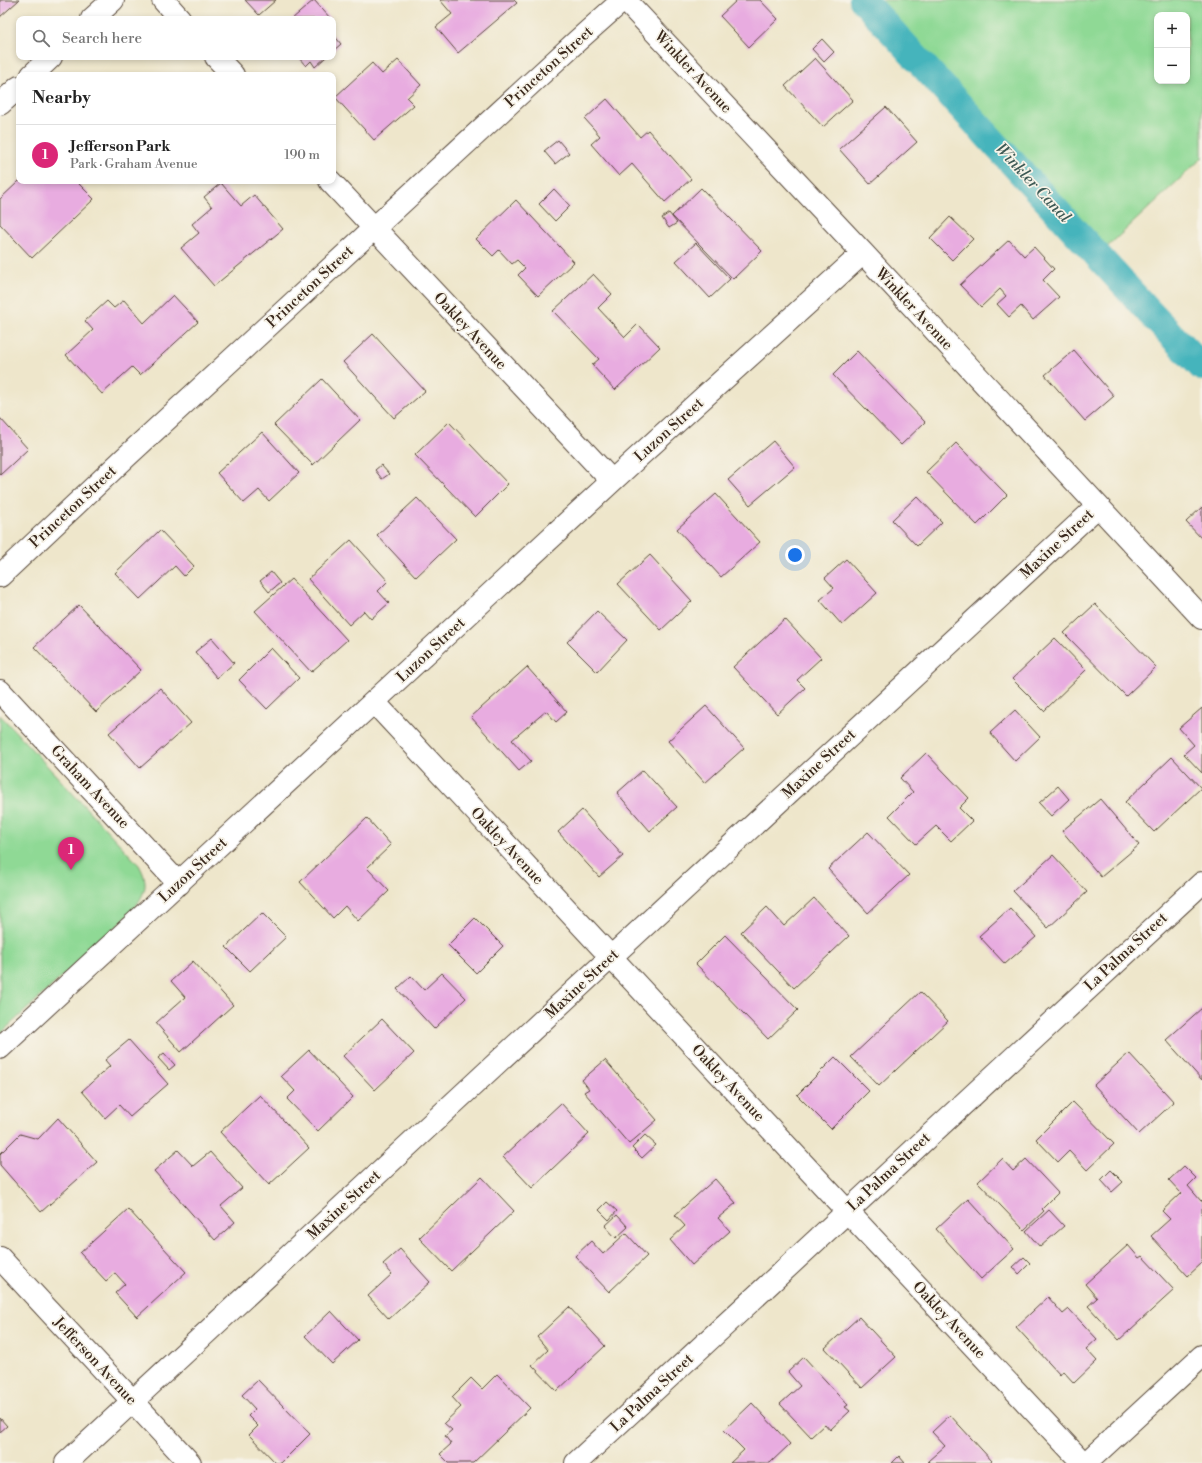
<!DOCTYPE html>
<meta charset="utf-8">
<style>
body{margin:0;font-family:"Libre Bodoni",serif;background:#f6f6f6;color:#222}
.controls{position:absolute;right:12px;top:12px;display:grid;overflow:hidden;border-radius:8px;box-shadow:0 2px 6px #0003}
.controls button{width:36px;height:36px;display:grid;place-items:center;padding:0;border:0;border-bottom:1px solid #e0e0e0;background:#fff;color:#222;font:20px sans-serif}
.you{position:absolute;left:795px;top:555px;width:14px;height:14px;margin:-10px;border:3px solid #fff;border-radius:50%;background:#1a73e8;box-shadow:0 0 0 6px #1a73e833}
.badge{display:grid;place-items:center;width:26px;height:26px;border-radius:50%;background:#db2777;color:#fff;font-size:13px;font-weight:700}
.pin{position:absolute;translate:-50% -33px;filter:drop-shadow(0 1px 2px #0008)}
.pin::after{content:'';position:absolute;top:21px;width:14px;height:12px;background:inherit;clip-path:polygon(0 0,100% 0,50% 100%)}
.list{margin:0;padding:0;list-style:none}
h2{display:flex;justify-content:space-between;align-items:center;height:52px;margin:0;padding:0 16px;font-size:17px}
h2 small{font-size:13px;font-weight:400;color:#767676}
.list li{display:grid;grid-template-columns:26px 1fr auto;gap:12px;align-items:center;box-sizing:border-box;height:60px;padding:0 16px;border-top:1px solid #e0e0e0}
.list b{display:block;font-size:15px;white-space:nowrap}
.list p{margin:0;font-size:13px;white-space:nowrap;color:#767676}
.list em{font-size:13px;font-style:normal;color:#767676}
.icon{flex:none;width:22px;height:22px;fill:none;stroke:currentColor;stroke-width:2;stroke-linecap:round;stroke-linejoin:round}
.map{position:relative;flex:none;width:1202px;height:1463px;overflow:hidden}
.search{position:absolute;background:#fff;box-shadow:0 2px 6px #0003;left:16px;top:16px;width:320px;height:44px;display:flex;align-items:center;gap:10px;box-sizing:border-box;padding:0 14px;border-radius:8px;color:#767676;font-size:15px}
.panel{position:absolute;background:#fff;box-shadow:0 2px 6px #0003;left:16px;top:72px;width:320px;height:112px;border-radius:8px}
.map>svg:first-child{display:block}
.green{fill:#8fd995;stroke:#65825a;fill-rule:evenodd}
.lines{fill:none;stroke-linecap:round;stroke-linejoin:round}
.canal{stroke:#44b4bc;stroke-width:28}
.building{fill:#e8ace0}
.street-casing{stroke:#564638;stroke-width:24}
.street{stroke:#fff;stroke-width:22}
.labels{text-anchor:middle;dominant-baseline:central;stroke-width:3.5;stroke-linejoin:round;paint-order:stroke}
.street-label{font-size:15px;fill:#3b2a1e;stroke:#f7f3e8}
.water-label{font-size:16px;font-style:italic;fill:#3e5a55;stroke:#f7f3e8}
</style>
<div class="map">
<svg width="1202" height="1463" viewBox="0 0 1202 1463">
<rect width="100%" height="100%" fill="#f7f3e8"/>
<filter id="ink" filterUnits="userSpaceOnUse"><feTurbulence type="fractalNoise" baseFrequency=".025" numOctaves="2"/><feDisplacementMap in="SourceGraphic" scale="8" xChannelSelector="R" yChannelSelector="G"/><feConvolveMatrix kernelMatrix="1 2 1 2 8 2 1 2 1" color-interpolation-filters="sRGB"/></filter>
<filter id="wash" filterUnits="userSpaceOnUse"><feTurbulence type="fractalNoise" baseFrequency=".012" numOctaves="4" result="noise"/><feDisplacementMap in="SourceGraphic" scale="16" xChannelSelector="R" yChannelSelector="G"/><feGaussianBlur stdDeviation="0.9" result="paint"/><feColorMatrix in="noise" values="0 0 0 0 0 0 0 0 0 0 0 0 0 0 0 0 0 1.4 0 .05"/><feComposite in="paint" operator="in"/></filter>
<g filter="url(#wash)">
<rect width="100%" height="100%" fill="#eee6cb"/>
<!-- green -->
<path class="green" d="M868,0H1202V158L1103,251ZM1157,15H1187V81H1157Z
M0,715L139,865C150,885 145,892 133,911L0,1034Z"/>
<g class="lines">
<!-- canal -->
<path class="canal" d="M863,0L1151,314L1202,367"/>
</g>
<g id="blocks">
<!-- building -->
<path class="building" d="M0,0H19L0,17Z
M245,0H276L259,15Z
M314,0L331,19H292Z
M440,0H514L517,3L458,53L436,27L452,14Z
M737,0H760L778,19L749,47L720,16Z
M333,34L341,44L333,51Z
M822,39L834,52L824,62L812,49Z
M298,57H326L315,67L311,61L306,66Z
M815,58L853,100L823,127L785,86Z
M398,60L421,85L407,98L414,105L374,140L335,97L372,63L382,74Z
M607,99L640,137L648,130L691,179L665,202L632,164L619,176L591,144L600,136L585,119Z
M886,107L917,142L870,184L839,149Z
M558,140L569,153L555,164L544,151Z
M19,181H76L94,199L32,258L0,224V199Z
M221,183L241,206L254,195L283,229L214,286L181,248L199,233L192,224L212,207L204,197Z
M701,188L762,251L733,279L672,216Z
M554,189L570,206L555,221L539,204Z
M516,200L574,262L538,296L518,275L525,268L517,260L512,264L499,250L493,256L476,239Z
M669,213L677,223L669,228L662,218Z
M950,217L973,239L952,260L930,238Z
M1009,240L1024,256L1034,247L1054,269L1043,280L1059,297L1033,320L1021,306L1009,317L997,304L1006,296L1000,289L981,307L960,285Z
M696,243L730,279L710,298L676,261Z
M593,274L612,294L598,308L625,337L638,324L660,347L615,390L592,365L599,359L553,311Z
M173,295L198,322L140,375L132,367L102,394L66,355L93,330L85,321L107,301L114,308L124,300L144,323Z
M373,334L425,391L394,418L343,362Z
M1074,350L1114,396L1085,421L1045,375Z
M857,351L925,422L901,445L833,375Z
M322,379L360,420L313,465L274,425Z
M0,418L28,449L0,475Z
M449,422L508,484L475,517L415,455Z
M262,432L299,473L269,501L259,490L244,503L217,473Z
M773,441L795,467L750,505L728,480Z
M956,443L1007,495L977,525L926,472Z
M381,465L389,474L382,479L375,470Z
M716,494L760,542L721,577L677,529Z
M917,496L942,522L917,546L892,520Z
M417,498L456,539L416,577L377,535Z
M1202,507V539L1186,522Z
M160,530L194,566L184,576L175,566L140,599L115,573Z
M351,540L388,581L378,591L389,603L371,619L364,611L349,625L308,579Z
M650,555L692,601L661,630L618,584Z
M846,559L877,593L842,625L820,600L834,588L825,578Z
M271,572L280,583L269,592L260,581Z
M291,579L347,640L311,672L255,611Z
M1095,604L1156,667L1126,696L1064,633Z
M79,605L141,670L96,712L34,647Z
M597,611L627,640L597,672L567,642Z
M785,619L821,658L797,680L805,688L777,714L733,667Z
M212,638L234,663L217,678L195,652Z
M1055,638L1086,670L1044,711L1012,679Z
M271,648L299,678L267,709L239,680Z
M527,667L567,712L556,722L546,711L512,740L531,761L519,771L471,717Z
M160,688L191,723L140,768L109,733Z
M706,706L744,748L705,783L668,741Z
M1202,708V773L1184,754L1194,745L1179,728Z
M1015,710L1040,737L1015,761L990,733Z
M926,753L969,798L959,808L972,821L951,841L936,826L916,844L889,816L913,792L900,778Z
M1172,757L1201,788L1154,832L1125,802Z
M643,770L677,807L650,831L617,793Z
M1058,786L1069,799L1051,816L1039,803Z
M1100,799L1139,845L1101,877L1062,831Z
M582,810L623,856L599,877L558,832Z
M367,818L391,845L367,868L389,891L358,921L345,906L333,918L300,882Z
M868,832L909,875L868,913L828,869Z
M1053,855L1087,892L1048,928L1013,891Z
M814,898L849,936L794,988L741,932L767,907L784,926Z
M1010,908L1036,937L1005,964L979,936Z
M262,913L286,937L250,971L226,947Z
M475,918L503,946L476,973L448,945Z
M725,935L798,1010L768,1039L696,964Z
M193,961L233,1005L181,1052L156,1023L185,997L171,981Z
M442,973L466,998L434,1029L397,989L411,976L424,990Z
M920,992L948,1021L879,1086L851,1057Z
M1202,1008V1080L1166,1040Z
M382,1019L414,1053L375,1090L343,1056Z
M129,1040L168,1084L130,1117L119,1105L105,1118L82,1091L110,1066L105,1060Z
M309,1050L353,1097L318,1131L287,1099L295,1091L281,1076Z
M164,1053L175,1065L169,1070L158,1058Z
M1129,1053L1174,1102L1139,1134L1094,1085Z
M835,1057L869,1091L831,1129L797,1095Z
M605,1060L657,1120L629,1144L584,1092L589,1089L582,1080Z
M260,1095L309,1148L269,1185L220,1132Z
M1073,1102L1114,1144L1087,1170L1069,1151L1058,1162L1036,1139Z
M561,1103L589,1134L532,1188L503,1157Z
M58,1118L97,1162L41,1212L0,1165V1154L20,1134L38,1139Z
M645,1135L656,1145L642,1158L632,1148Z
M178,1150L193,1166L210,1152L242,1188L221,1206L235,1222L215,1240L154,1171Z
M1002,1159L1013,1171L1026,1159L1058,1193L1042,1209L1044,1211L1024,1230L978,1182Z
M1184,1166L1196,1178L1188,1186L1201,1201L1202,1200V1263L1188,1276L1151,1236L1170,1219L1162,1211L1181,1193L1169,1180Z
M1111,1170L1123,1182L1112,1192L1101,1180Z
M482,1177L514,1211L451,1271L419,1238Z
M715,1179L736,1203L718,1218L730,1231L692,1265L670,1240L685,1226L675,1215Z
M968,1199L1014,1249L981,1279L936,1229Z
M607,1202L617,1211L609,1220L599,1210Z
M128,1209L186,1272L137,1317L115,1293L125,1284L115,1273L106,1281L80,1253Z
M1049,1210L1064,1226L1040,1247L1026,1231Z
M617,1215L628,1227L616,1238L605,1226Z
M626,1233L647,1256L609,1292L575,1256L591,1241L603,1254Z
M1128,1245L1139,1258L1142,1256L1174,1290L1119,1340L1088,1306L1097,1298L1085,1284Z
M400,1249L430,1282L389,1319L368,1296L392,1274L383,1264Z
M1024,1257L1030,1263L1019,1274L1013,1267Z
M1048,1297L1063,1314L1069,1309L1097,1339L1086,1349L1097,1361L1074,1383L1063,1371L1060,1375L1016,1327Z
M569,1307L605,1346L557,1391L532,1365L548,1350L537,1337Z
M331,1311L358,1340L332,1364L305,1336Z
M859,1317L896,1357L862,1388L825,1348Z
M804,1357L848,1405L845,1407L850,1411L830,1430L825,1424L811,1437L780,1404L800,1386L788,1372Z
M497,1374L530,1408L473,1463H449L440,1454L451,1444L445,1436L452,1430L444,1423L461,1407L452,1397L471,1378L482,1389Z
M258,1380L310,1434L281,1463H276L249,1435L258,1426L248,1416L255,1409L242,1395Z
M752,1403L790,1444L770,1463H730L744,1450L724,1430Z
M950,1415L992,1461L990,1463H930L928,1461L945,1446L932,1432Z
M0,1418L7,1426L0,1432Z
M899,1456L905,1463H892Z"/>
</g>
</g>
<g filter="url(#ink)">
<use href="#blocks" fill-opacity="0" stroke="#564638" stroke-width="1"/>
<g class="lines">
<!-- street casing -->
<g class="street-casing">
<path id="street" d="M163,0L180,19
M625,0L863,253L1202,618
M92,19L113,0
M216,57L233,75
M32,75L51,57
M0,104L19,87
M330,181L612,481
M0,576L126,457L577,41L623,0
M0,691L179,884
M374,702L847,1211L1083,1463
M0,1048C204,861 406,671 610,483C693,406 779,330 863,253
M0,1258L190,1463
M66,1463L611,957L1098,506
M576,1463L1202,883
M1086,1463L1202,1356"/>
</g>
<!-- street -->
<use href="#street" class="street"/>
</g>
</g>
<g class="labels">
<!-- street labels -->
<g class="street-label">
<text transform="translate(549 67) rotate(-42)">Princeton Street</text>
<text transform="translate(693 72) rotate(47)">Winkler Avenue</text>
<text transform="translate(310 287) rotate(-43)">Princeton Street</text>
<text transform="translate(914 309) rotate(47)">Winkler Avenue</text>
<text transform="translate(470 331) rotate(47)">Oakley Avenue</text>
<text transform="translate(669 430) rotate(-42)">Luzon Street</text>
<text transform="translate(73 507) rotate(-43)">Princeton Street</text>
<text transform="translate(1057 544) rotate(-43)">Maxine Street</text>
<text transform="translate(431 650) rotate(-43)">Luzon Street</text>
<text transform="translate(819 764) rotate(-43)">Maxine Street</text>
<text transform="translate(90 787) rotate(47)">Graham Avenue</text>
<text transform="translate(507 846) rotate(47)">Oakley Avenue</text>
<text transform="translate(193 870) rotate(-43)">Luzon Street</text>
<text transform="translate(1126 952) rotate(-43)">La Palma Street</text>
<text transform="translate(582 984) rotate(-43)">Maxine Street</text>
<text transform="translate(728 1083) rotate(47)">Oakley Avenue</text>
<text transform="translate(889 1172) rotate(-43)">La Palma Street</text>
<text transform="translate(344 1205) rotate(-43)">Maxine Street</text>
<text transform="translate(949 1320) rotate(47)">Oakley Avenue</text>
<text transform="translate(95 1361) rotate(47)">Jefferson Avenue</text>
<text transform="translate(652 1393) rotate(-43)">La Palma Street</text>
</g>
<!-- water labels -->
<g class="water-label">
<text transform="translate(1033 183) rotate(47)">Winkler Canal</text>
</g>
</g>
</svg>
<div class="controls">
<button>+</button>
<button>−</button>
</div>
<div class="you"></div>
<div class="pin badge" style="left:71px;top:870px">1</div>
<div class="search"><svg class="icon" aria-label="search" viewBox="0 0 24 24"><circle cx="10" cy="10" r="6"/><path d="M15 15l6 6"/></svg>Search here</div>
<section class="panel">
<h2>Nearby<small></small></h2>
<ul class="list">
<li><span class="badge">1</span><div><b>Jefferson Park</b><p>Park · Graham Avenue</p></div><em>190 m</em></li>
</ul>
</section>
</div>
